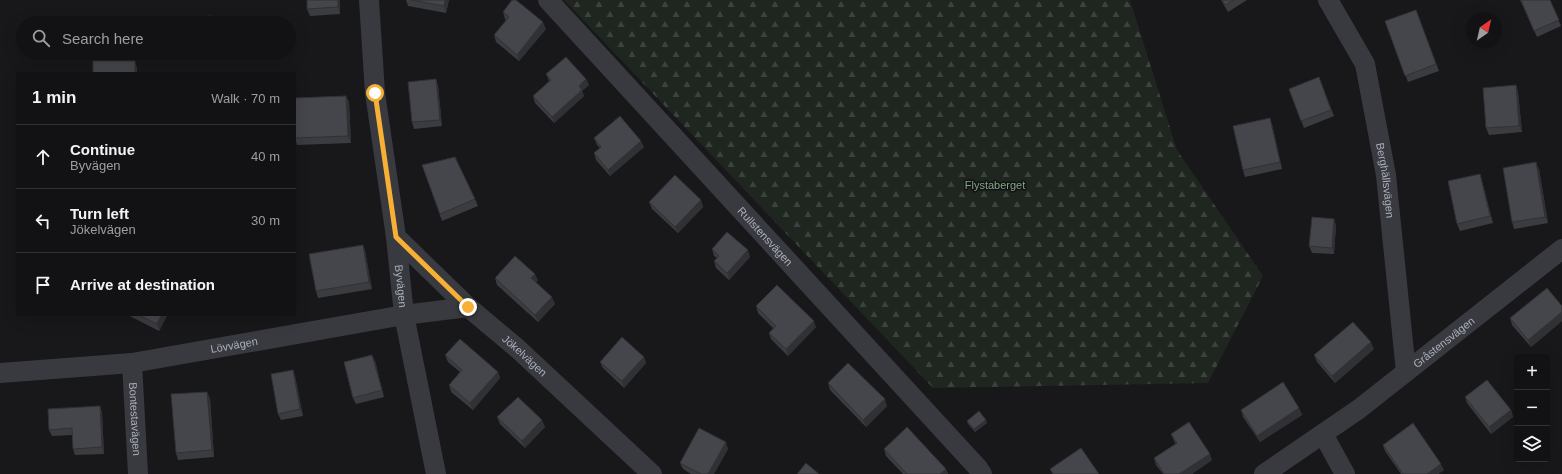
<!DOCTYPE html>
<meta charset="utf-8">
<style>
body{margin:0;font-family:Helvetica,sans-serif;background:#1b1b1d;color:#f1f3f6}
.controls{position:absolute;right:12px;bottom:12px;display:grid;overflow:hidden;border-radius:4px;box-shadow:0 4px 16px #0002}
.controls button{width:36px;height:36px;display:grid;place-items:center;padding:0;border:0;border-bottom:1px solid #313234;background:#121214;color:#f1f3f6;font:20px sans-serif}
.compass{position:absolute;left:1466px;top:12px;width:36px;height:36px;border-radius:50%;background:#121214;box-shadow:0 4px 16px #0002;rotate:34deg}
.stop{position:absolute;width:12px;height:12px;margin:-9px;border:3px solid #f7b035;border-radius:50%;background:#fff}
.stop.end{background:#f7b035;border-color:#fff;box-shadow:0 1px 4px #0008}
.list{margin:0;padding:0;list-style:none}
h2{display:flex;justify-content:space-between;align-items:center;height:52px;margin:0;padding:0 16px;font-size:17px}
h2 small{font-size:13px;font-weight:400;color:#9c9ea0}
.list li{display:grid;grid-template-columns:26px 1fr auto;gap:12px;align-items:center;box-sizing:border-box;height:64px;padding:0 16px;border-top:1px solid #313234}
.list b{display:block;font-size:15px;white-space:nowrap}
.list p{margin:0;font-size:13px;white-space:nowrap;color:#9c9ea0}
.list em{font-size:13px;font-style:normal;color:#9c9ea0}
.icon{flex:none;width:22px;height:22px;fill:none;stroke:currentColor;stroke-width:2;stroke-linecap:round;stroke-linejoin:round}
.map{position:relative;flex:none;width:1562px;height:474px;overflow:hidden}
.search{position:absolute;background:#121214;box-shadow:0 4px 16px #0002;left:16px;top:16px;width:280px;height:44px;display:flex;align-items:center;gap:10px;box-sizing:border-box;padding:0 14px;border-radius:22px;color:#9c9ea0;font-size:15px}
.panel{position:absolute;background:#121214;box-shadow:0 4px 16px #0002;left:16px;top:72px;width:280px;height:244px;border-radius:4px}
.map>svg:first-child{display:block}
.forest{fill:url(#forest-firs)}
.lines{fill:none;stroke-linecap:round;stroke-linejoin:round}
.street{stroke:#393a40;stroke-width:20}
.wall{fill:#3a3c40}
.shaded-wall{fill:#303134}
.building{fill:#44464b;stroke:#303134}
.route{stroke:#f7b035;stroke-width:5}
.labels{text-anchor:middle;dominant-baseline:central;stroke-width:3;stroke-linejoin:round;paint-order:stroke}
.street-label{font-size:11px;fill:#aab0bb;stroke:#131316}
.park-label{font-size:11px;fill:#81a682;stroke:#131316}
</style>
<div class="map">
<svg width="1562" height="474" viewBox="0 0 1562 474">
<defs>
<pattern id="forest-firs" width="22" height="20" patternUnits="userSpaceOnUse"><rect width="22" height="20" fill="#1e261f"/><path d="M5 1l3.5 6h-7zM16 11l3.5 6h-7z" fill="#3c433e"/></pattern>
</defs>
<rect width="100%" height="100%" fill="#18181b"/>
<!-- forest -->
<path class="forest" d="M564,0H1130L1177,150L1263,276L1208,383L933,388Z"/>
<g class="lines">
<!-- street -->
<g class="street">
<path id="s1" d="M369,0L375,93L396,237L404,315L436,474"/>
<path id="s2" d="M548,0L978,468L982,474"/>
<path id="s3" d="M1328,0L1365,64L1386,175L1406,372"/>
<path id="s4" d="M396,237L468,307L518,349L652,474"/>
<path id="s5" d="M132,363L138,474"/>
<path id="s6" d="M0,373L132,363L404,315L468,307"/>
<path d="M1323,434L1345,474"/>
<path id="s7" d="M1264,474L1359,409L1562,249"/>
</g>
</g>
<!-- wall -->
<path class="wall" d="M340,0V14L310,16L307,9Z
M406,0H449L446,13L408,6Z
M1221,0H1247L1228,12Z
M1520,0H1550L1561,26L1537,37Z
M1416,10L1439,71L1408,82L1385,21Z
M503,12L546,29L519,61L496,42L494,35L506,20L505,19Z
M207,53H246V58L208,54Z
M546,74L586,79L589,85L582,91L584,96L554,123L535,103L533,96L549,81Z
M1319,77L1334,116L1304,128L1289,89Z
M436,79L438,86L442,126L414,129L412,122Z
M1516,85L1518,92L1522,132L1489,135L1486,128Z
M346,96L349,102L351,143L297,145L295,138Z
M1272,124L1282,169L1245,177L1243,170Z
M594,138L644,147L610,176L596,160L594,153L600,148L597,145Z
M422,165L475,199L478,206L442,221Z
M1539,169L1548,223L1514,229L1512,222Z
M1480,174L1482,181L1493,223L1460,231L1457,224Z
M701,200L703,207L678,233L652,209L649,202Z
M1334,219L1336,226L1334,254L1312,253L1309,246Z
M363,245L365,251L372,289L318,298L316,291Z
M712,249L750,257L729,280L716,268L714,261L717,258L714,256Z
M495,278L538,280L536,282L555,304L538,322L497,285Z
M756,306L816,327L788,356L771,339L769,333L773,328L758,313Z
M1562,306V321L1531,347L1512,325L1510,318Z
M126,314H168L159,331Z
M223,314H234L224,316Z
M1374,349L1335,383L1317,362L1314,355Z
M445,355L498,372L500,378L473,410L451,392L449,385L460,372L448,362Z
M644,357L646,363L624,388L603,368L600,362Z
M375,361L384,397L356,404L353,398Z
M293,370L295,376L303,416L281,420L278,414Z
M828,383L887,406L866,427L830,390Z
M1465,397L1511,410L1513,417L1491,434L1467,403Z
M210,398L214,457L178,460L176,453Z
M100,406L102,413L104,454L75,455L73,449L72,435L52,436L49,430Z
M1299,408L1302,415L1260,442L1243,417L1241,410Z
M497,417L545,427L525,448L500,424Z
M967,421L987,423L975,432L968,424Z
M1171,434L1212,460L1192,474H1163L1156,465L1154,458L1176,444L1174,441Z
M1383,445L1444,470L1438,474H1401L1385,451Z
M728,449L714,474H691L683,469L680,463Z
M884,449L946,469L948,474H903L886,456Z"/>
<!-- shaded-wall -->
<path class="shaded-wall" d="M338,0H340V14L338,7Z
M445,0H449L446,13L444,6Z
M543,22L546,29L519,61L517,55Z
M244,53H246V58Z
M135,61L137,68V74H135Z
M436,79L438,86L442,126L440,120Z
M586,79L589,85L582,91L584,96L554,123L552,117L579,86Z
M1516,85L1518,92L1522,132L1519,126Z
M346,96L349,102L351,143L348,136Z
M1270,118L1272,124L1282,169L1280,162Z
M641,141L644,147L610,176L608,170Z
M1536,162L1539,169L1548,223L1545,217Z
M1480,174L1482,181L1493,223L1490,216Z
M701,200L703,207L678,233L675,227Z
M1334,219L1336,226L1334,254L1332,248Z
M363,245L365,251L372,289L369,282Z
M748,250L750,257L729,280L727,273Z
M535,274L538,280L534,285L531,278Z
M552,297L555,304L538,322L535,315Z
M1562,312V321L1531,347L1528,340Z
M162,314H168L159,331L157,324Z
M814,321L816,327L788,356L786,349Z
M1371,342L1374,349L1335,383L1332,376Z
M372,355L375,361L384,397Z
M644,357L646,363L624,388L622,381Z
M293,370L295,376L303,416L300,409Z
M498,372L500,378L473,410L470,403Z
M207,392L210,398L214,457L212,450Z
M885,399L887,406L866,427L863,420Z
M100,406L102,413L104,454L102,447Z
M1299,408L1302,415L1260,442L1257,436Z
M1511,410L1513,417L1491,434L1489,427Z
M542,420L545,427L525,448L522,441Z
M986,420L987,423L975,432L974,429Z
M726,442L728,449L714,474H708Z
M1210,454L1212,460L1192,474H1179Z
M1441,464L1444,470L1438,474H1427Z
M946,469L948,474H940Z"/>
<!-- building -->
<path class="building" d="M307,0H338V7L307,9Z
M411,0H445L444,6Z
M512,0H516L543,22L517,55L494,35L509,17L503,12Z
M1222,0H1234L1225,5Z
M1521,0H1550L1559,20L1534,31Z
M1416,10L1436,64L1405,76L1385,21Z
M208,16L246,20V23H208Z
M566,57L586,79L579,86L582,90L552,117L533,96L551,80L546,74Z
M93,61H135V74H93Z
M1319,77L1331,110L1301,121L1289,89Z
M436,79L440,120L412,122L408,82Z
M1516,85L1519,126L1486,128L1483,88Z
M346,96L348,136L295,138L294,98Z
M620,116L641,141L608,170L594,153L601,147L594,138Z
M1270,118L1280,162L1243,170L1233,126Z
M455,157L475,199L440,214L422,165Z
M1536,162L1545,217L1512,222L1503,168Z
M1480,174L1490,216L1457,224L1448,181Z
M675,175L701,200L675,227L649,202Z
M1312,217L1334,219L1332,248L1309,246Z
M727,232L748,250L727,273L714,261L719,256L712,249Z
M363,245L369,282L316,291L309,254Z
M515,256L535,274L531,278L552,297L535,315L495,278Z
M777,285L814,321L786,349L769,333L776,326L756,306Z
M1547,288L1562,306V312L1528,340L1510,318Z
M136,314H162L157,324Z
M1353,322L1371,342L1332,376L1314,355Z
M622,337L644,357L622,381L600,362Z
M460,339L498,372L470,403L449,385L462,370L445,355Z
M372,355L382,390L353,398L344,362Z
M848,363L885,399L863,420L828,383Z
M293,370L300,409L278,414L271,374Z
M1487,380L1511,410L1489,427L1465,397Z
M1283,382L1299,408L1257,436L1241,410Z
M207,392L212,450L176,453L171,394Z
M518,397L542,420L522,441L497,417Z
M100,406L102,447L73,449L72,428L49,430L48,409Z
M979,411L986,420L974,429L967,421Z
M1189,422L1210,454L1179,474H1164L1154,458L1177,443L1171,434Z
M1413,423L1441,464L1427,474H1403L1383,445Z
M907,427L946,469L940,474H907L884,449Z
M699,428L726,442L708,474H701L680,463Z
M1081,448L1099,474H1053L1050,469Z
M806,463L819,474H797Z"/>
<g class="lines">
<!-- route -->
<path class="route" d="M375,93L396,237L468,307"/>
</g>
<g class="labels">
<!-- street labels -->
<g class="street-label">
<text stroke="none"><textPath href="#s3" startOffset="192">Berghällsvägen</textPath></text>
<text stroke="none"><textPath href="#s2" startOffset="321">Rullstensvägen</textPath></text>
<text stroke="none"><textPath href="#s1" startOffset="288">Byvägen</textPath></text>
<text stroke="none"><textPath href="#s7" startOffset="223">Gråstensvägen</textPath></text>
<text stroke="none"><textPath href="#s6" startOffset="236">Lövvägen</textPath></text>
<text stroke="none"><textPath href="#s4" startOffset="175">Jökelvägen</textPath></text>
<text stroke="none"><textPath href="#s5" startOffset="56">Bontestavägen</textPath></text>
</g>
<!-- park labels -->
<g class="park-label">
<text x="995" y="185">Flystaberget</text>
</g>
</g>
</svg>
<div class="controls">
<button>+</button>
<button>−</button>
<button><svg class="icon" aria-label="layers" viewBox="0 0 24 24"><path d="M12 4l9 5-9 5-9-5zM3 14l9 5 9-5"/></svg></button>
</div>
<svg class="compass" viewBox="-18 -18 36 36"><path d="M0-13l5 13h-10z" fill="#e53935"/><path d="M0 13l5-13h-10z" fill="#9c9ea0"/></svg>
<div class="stop" style="left:375px;top:93px"></div>
<div class="stop end" style="left:468px;top:307px"></div>
<div class="search"><svg class="icon" aria-label="search" viewBox="0 0 24 24"><circle cx="10" cy="10" r="6"/><path d="M15 15l6 6"/></svg>Search here</div>
<section class="panel">
<h2>1 min<small>Walk · 70 m</small></h2>
<ul class="list">
<li><svg class="icon" aria-label="ahead" viewBox="0 0 24 24"><path d="M12 20V5M6 11l6-6 6 6"/></svg><div><b>Continue</b><p>Byvägen</p></div><em>40 m</em></li>
<li><svg class="icon" aria-label="left" viewBox="0 0 24 24"><path d="M17 20v-9H6M10 6l-5 5 5 5"/></svg><div><b>Turn left</b><p>Jökelvägen</p></div><em>30 m</em></li>
<li><svg class="icon" aria-label="arrive" viewBox="0 0 24 24"><path d="M6 21V4h12l-3 4 3 4H6"/></svg><div><b>Arrive at destination</b></div></li>
</ul>
</section>
</div>
